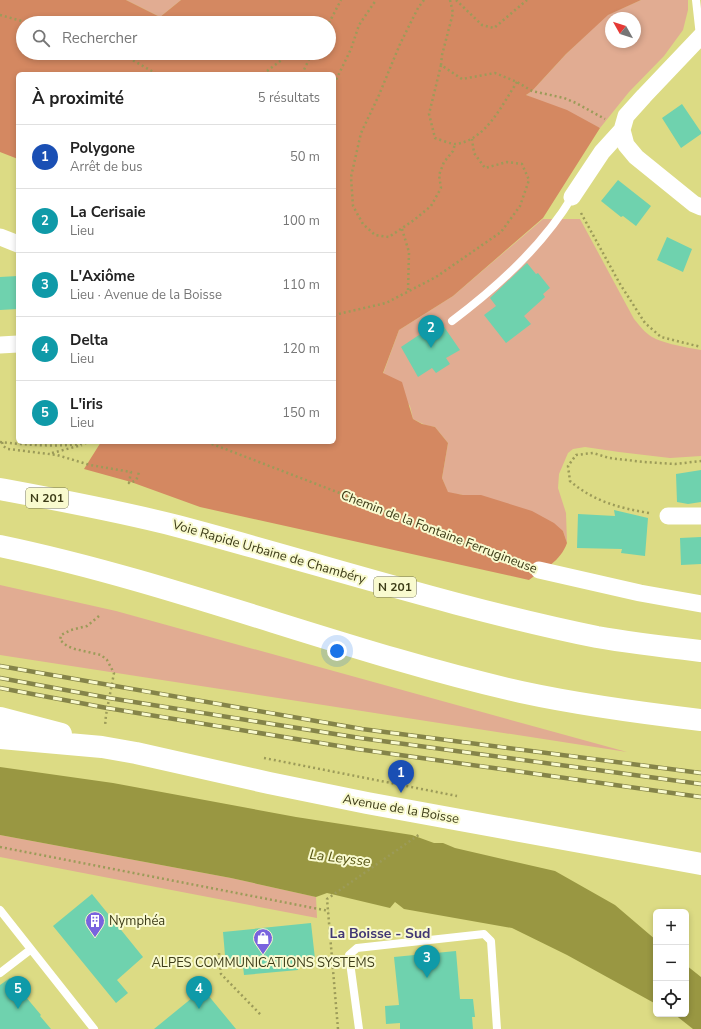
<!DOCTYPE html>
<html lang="fr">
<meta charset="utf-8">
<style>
body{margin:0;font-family:"Nunito Sans",sans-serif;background:#f2f2f2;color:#222}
.controls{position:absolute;right:12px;bottom:12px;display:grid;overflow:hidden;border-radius:6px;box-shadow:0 2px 6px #0003}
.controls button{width:36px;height:36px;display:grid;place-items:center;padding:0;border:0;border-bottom:1px solid #e0e0e0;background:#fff;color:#222;font:20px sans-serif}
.compass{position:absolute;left:605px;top:12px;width:36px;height:36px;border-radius:50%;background:#fff;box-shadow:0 2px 6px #0003;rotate:309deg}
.you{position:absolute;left:337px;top:651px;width:14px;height:14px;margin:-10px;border:3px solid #fff;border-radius:50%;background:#1a73e8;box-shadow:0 0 0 6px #1a73e833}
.badge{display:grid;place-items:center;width:26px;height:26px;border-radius:50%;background:#b45309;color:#fff;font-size:13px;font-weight:700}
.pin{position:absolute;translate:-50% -33px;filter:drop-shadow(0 1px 2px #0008)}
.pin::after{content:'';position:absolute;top:21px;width:14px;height:12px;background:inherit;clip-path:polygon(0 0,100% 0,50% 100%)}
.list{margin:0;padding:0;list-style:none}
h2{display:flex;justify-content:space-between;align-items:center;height:52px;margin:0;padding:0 16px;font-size:17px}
h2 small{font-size:13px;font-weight:400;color:#767676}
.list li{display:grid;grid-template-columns:26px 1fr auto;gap:12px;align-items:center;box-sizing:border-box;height:64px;padding:0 16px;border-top:1px solid #e0e0e0}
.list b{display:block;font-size:15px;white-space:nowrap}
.list p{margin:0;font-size:13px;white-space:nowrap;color:#767676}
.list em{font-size:13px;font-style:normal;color:#767676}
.icon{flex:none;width:22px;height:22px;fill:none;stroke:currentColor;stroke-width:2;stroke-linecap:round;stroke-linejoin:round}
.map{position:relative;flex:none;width:701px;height:1029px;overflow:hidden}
.search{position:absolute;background:#fff;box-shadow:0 2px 6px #0003;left:16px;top:16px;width:320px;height:44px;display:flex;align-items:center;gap:10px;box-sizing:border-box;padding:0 14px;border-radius:22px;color:#767676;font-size:15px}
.panel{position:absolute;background:#fff;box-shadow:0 2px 6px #0003;left:16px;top:72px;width:320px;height:372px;border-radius:6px}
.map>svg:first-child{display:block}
.green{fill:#e1ac92;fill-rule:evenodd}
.forest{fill:#d48861;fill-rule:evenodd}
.water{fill:#999742}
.building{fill:#6fd2ae}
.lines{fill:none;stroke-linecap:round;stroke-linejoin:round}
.path{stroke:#9c9b59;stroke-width:2.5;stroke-dasharray:2 3;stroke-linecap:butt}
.lane{stroke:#fff;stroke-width:8}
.street{stroke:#fff;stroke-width:17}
.primary{stroke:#fff;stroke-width:22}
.highway{stroke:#fff;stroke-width:22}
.rail-casing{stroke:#858449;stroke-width:4.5}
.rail{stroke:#f9facf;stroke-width:3;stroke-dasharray:9;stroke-linecap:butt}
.labels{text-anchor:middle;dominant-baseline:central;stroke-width:4;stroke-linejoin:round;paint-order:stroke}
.shield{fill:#f9facf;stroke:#75744e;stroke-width:1}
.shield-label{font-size:12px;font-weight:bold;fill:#3c3b17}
.street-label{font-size:13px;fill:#3c3b17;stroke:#f9facf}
.poi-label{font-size:13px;fill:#3c3b17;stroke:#f9facf;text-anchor:start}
.water-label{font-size:14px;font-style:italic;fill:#535110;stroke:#f9facf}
.neighbourhood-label{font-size:14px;font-weight:bold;fill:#413774;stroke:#f9facf}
</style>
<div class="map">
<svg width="701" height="1029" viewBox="0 0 701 1029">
<rect width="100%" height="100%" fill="#dcdb84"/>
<!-- green -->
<path class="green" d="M126,0H181L160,17Z
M641,0H688V10L683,30L664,56L629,92L600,128L526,95L532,91L566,54L607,15ZM611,18H635V42H611Z
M543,219H580L634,319C639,325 645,333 652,337C662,343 688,348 701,350V456L670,458L619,452L585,447L573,449L568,453L559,474L558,488L566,513L567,543L563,531L463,495L448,493L442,478L448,443L435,427L425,425L413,419L410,406L383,374L399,330L453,296Z
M0,585L116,611L627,752L0,655Z
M0,835L231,878L316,897L317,918L0,857Z"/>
<!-- forest -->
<path class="forest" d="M0,0H126L160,17L181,0H641L608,15L566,54L532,91L526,95L567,110L600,128L543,218L453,296L399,330L383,373L402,382L413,419L422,424L435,427L448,443L442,478L448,492L463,495H481L532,511L554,523L563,531L567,543C560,562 545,568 529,580L200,507L131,482L84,469L101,442H334V74H18V159L0,152ZM23,23H329V53H23Z"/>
<!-- water -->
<path class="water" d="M0,767L113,783L296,817L412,835L434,843H443L455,848L555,871L615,905L656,940V1004L567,955L512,928L404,909L395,902L390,908L327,893L316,897L231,878L0,835Z
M686,965L701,977V1029H693L674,1014H686Z"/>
<!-- building -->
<path class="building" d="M682,104L701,132V134L681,148L662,118Z
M618,180L651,206L636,226L623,216L621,217L601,201Z
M667,237L692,249L683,272L657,260Z
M527,263L536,274L538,273L550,288L543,294L545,297L524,316L531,324L506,343L484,315L496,306L490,298Z
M18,276V309L0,310V277Z
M440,321L460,350L446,358L450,364L436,373L432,368L418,377L401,347Z
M701,470V502L688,504L677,502L676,474Z
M614,510L648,518L645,556L621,553L622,549L577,548L578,514L615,516Z
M701,537V564L681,565L680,538Z
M92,894L143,957L117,980L128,993L116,1003L53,926Z
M311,923L315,959L297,961L298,970L244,975L243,966L226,967L223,932Z
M456,951L460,999H473L475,1017H472L473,1029H400V1023L386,1024L385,1006L399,1005L394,957Z
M10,978L41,1015L40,1016L51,1029H0V985Z
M203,989L236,1029H154Z"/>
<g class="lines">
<!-- path -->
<path class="path" d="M424,0L418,8L400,44L379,95L361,133L351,177L353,206L363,224L375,235L389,237L414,220L431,206L441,188L439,175L444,162L453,151L455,144
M450,0L453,13L442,55L441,65L462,79L495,73L517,82L532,91L564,98L576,103L605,119
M456,0L482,25L494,28L527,0
M0,15L29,23
M329,23L341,0
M120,53L157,74
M441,65L429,114L435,138C441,140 450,144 456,144C486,140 502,105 517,82
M263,74L291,53
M302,74L312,53
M334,84L351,49L359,25L376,0
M581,213L620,284L645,323L661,337L701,347
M402,229L409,252L408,291
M334,315L386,303L436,277L501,232L520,206L529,180L522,164L507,162L485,168L474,153L472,139
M0,442C27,445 64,448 91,442
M2,442L3,446L8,449L57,455L90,465L131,472L129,483C137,481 137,479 139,472
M207,442L363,502L472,547L521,564
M52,453L82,445
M649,513C619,508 593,501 570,481L568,466L576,455L593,453L609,458L644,462L675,464L701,461
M99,616L87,626L71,630L61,635L60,640L67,646L75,649L101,655L107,660L114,673L106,715L105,726
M264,758L457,796
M0,847L329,911
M219,953L221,974L261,1015
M338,1029L327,899L420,834"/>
<!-- lane -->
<path class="lane" d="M696,0L700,36
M452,321C496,288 544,244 572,197
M0,910L94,1029
M0,973L30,950
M359,1029L349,955L357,948L484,934L491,941L497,1029"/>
<!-- street -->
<path class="street" d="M701,36L644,96L626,116L622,130L626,145L636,157L694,204L701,207
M572,197L602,152L622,130
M0,237L18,244
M0,345L18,344
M668,516H701
M539,570L640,593L701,604"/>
<!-- primary -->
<path class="primary" d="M0,718L61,734
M0,738L102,747L136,753L269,783L367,803L701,864"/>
<!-- highway -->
<path class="highway" d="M0,489C59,500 119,511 177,526C317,563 455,608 597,637C631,643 666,647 701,651
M0,546C177,583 345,652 521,692C581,705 641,713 701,720"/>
<!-- rail casing -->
<g class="rail-casing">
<path id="rail" d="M0,666L362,729L701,773
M0,678L109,698L360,738L701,784
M0,688L107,708L357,749L701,797"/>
</g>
<!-- rail -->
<use href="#rail" class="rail"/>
</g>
<!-- icons -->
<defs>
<g id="building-pin" transform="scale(1)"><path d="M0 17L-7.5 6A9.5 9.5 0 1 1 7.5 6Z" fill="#7963de" stroke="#f9facf"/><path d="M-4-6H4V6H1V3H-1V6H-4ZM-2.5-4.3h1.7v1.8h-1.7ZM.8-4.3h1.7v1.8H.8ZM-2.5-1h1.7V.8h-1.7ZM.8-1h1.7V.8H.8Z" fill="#fff"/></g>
<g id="shop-pin" transform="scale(1)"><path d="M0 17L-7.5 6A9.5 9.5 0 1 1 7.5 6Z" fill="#7963de" stroke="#f9facf"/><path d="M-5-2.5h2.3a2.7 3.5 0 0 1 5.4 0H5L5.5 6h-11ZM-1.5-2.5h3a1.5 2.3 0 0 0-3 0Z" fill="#fff"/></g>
</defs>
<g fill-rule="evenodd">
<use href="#building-pin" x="95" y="921"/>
<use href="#shop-pin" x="263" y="938"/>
</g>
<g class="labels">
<!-- shield labels -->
<g class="shield">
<rect x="26" y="488" width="42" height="20" rx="3"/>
<rect x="374" y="577" width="42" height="20" rx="3"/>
</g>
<g class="shield-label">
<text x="47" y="498">N 201</text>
<text x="395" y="587">N 201</text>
</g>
<!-- street labels -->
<g class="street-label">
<text transform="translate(439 532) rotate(21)">Chemin de la Fontaine Ferrugineuse</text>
<text transform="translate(269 552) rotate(16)">Voie Rapide Urbaine de Chambéry</text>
<text transform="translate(401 809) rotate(10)">Avenue de la Boisse</text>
</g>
<!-- poi labels -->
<g class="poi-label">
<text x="109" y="921">Nymphéa</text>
<text x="263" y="963" text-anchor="middle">ALPES COMMUNICATIONS SYSTEMS</text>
</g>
<!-- water labels -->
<g class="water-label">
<text transform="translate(340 858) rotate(7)">La Leysse</text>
</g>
<!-- neighbourhood labels -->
<g class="neighbourhood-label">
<text x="380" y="933">La Boisse - Sud</text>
</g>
</g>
</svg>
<div class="controls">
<button>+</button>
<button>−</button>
<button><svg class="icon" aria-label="locate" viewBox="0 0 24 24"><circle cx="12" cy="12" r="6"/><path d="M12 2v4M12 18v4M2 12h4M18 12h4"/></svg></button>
</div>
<svg class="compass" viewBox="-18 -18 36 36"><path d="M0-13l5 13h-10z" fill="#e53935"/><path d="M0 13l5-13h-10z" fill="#767676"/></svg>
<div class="you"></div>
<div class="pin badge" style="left:401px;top:793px;background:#1a4fb4">1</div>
<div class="pin badge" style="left:431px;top:348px;background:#0f9aa8">2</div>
<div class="pin badge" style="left:427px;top:978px;background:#0f9aa8">3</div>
<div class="pin badge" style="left:199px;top:1009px;background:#0f9aa8">4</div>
<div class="pin badge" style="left:18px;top:1009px;background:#0f9aa8">5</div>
<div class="search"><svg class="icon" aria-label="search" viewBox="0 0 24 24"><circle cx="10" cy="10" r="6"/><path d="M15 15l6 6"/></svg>Rechercher</div>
<section class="panel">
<h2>À proximité<small>5 résultats</small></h2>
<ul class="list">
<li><span class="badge" style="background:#1a4fb4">1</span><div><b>Polygone</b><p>Arrêt de bus</p></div><em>50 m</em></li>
<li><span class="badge" style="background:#0f9aa8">2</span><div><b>La Cerisaie</b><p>Lieu</p></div><em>100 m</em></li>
<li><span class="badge" style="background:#0f9aa8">3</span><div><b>L'Axiôme</b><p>Lieu · Avenue de la Boisse</p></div><em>110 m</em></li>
<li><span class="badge" style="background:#0f9aa8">4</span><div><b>Delta</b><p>Lieu</p></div><em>120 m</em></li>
<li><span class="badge" style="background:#0f9aa8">5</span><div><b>L'iris</b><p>Lieu</p></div><em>150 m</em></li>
</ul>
</section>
</div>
